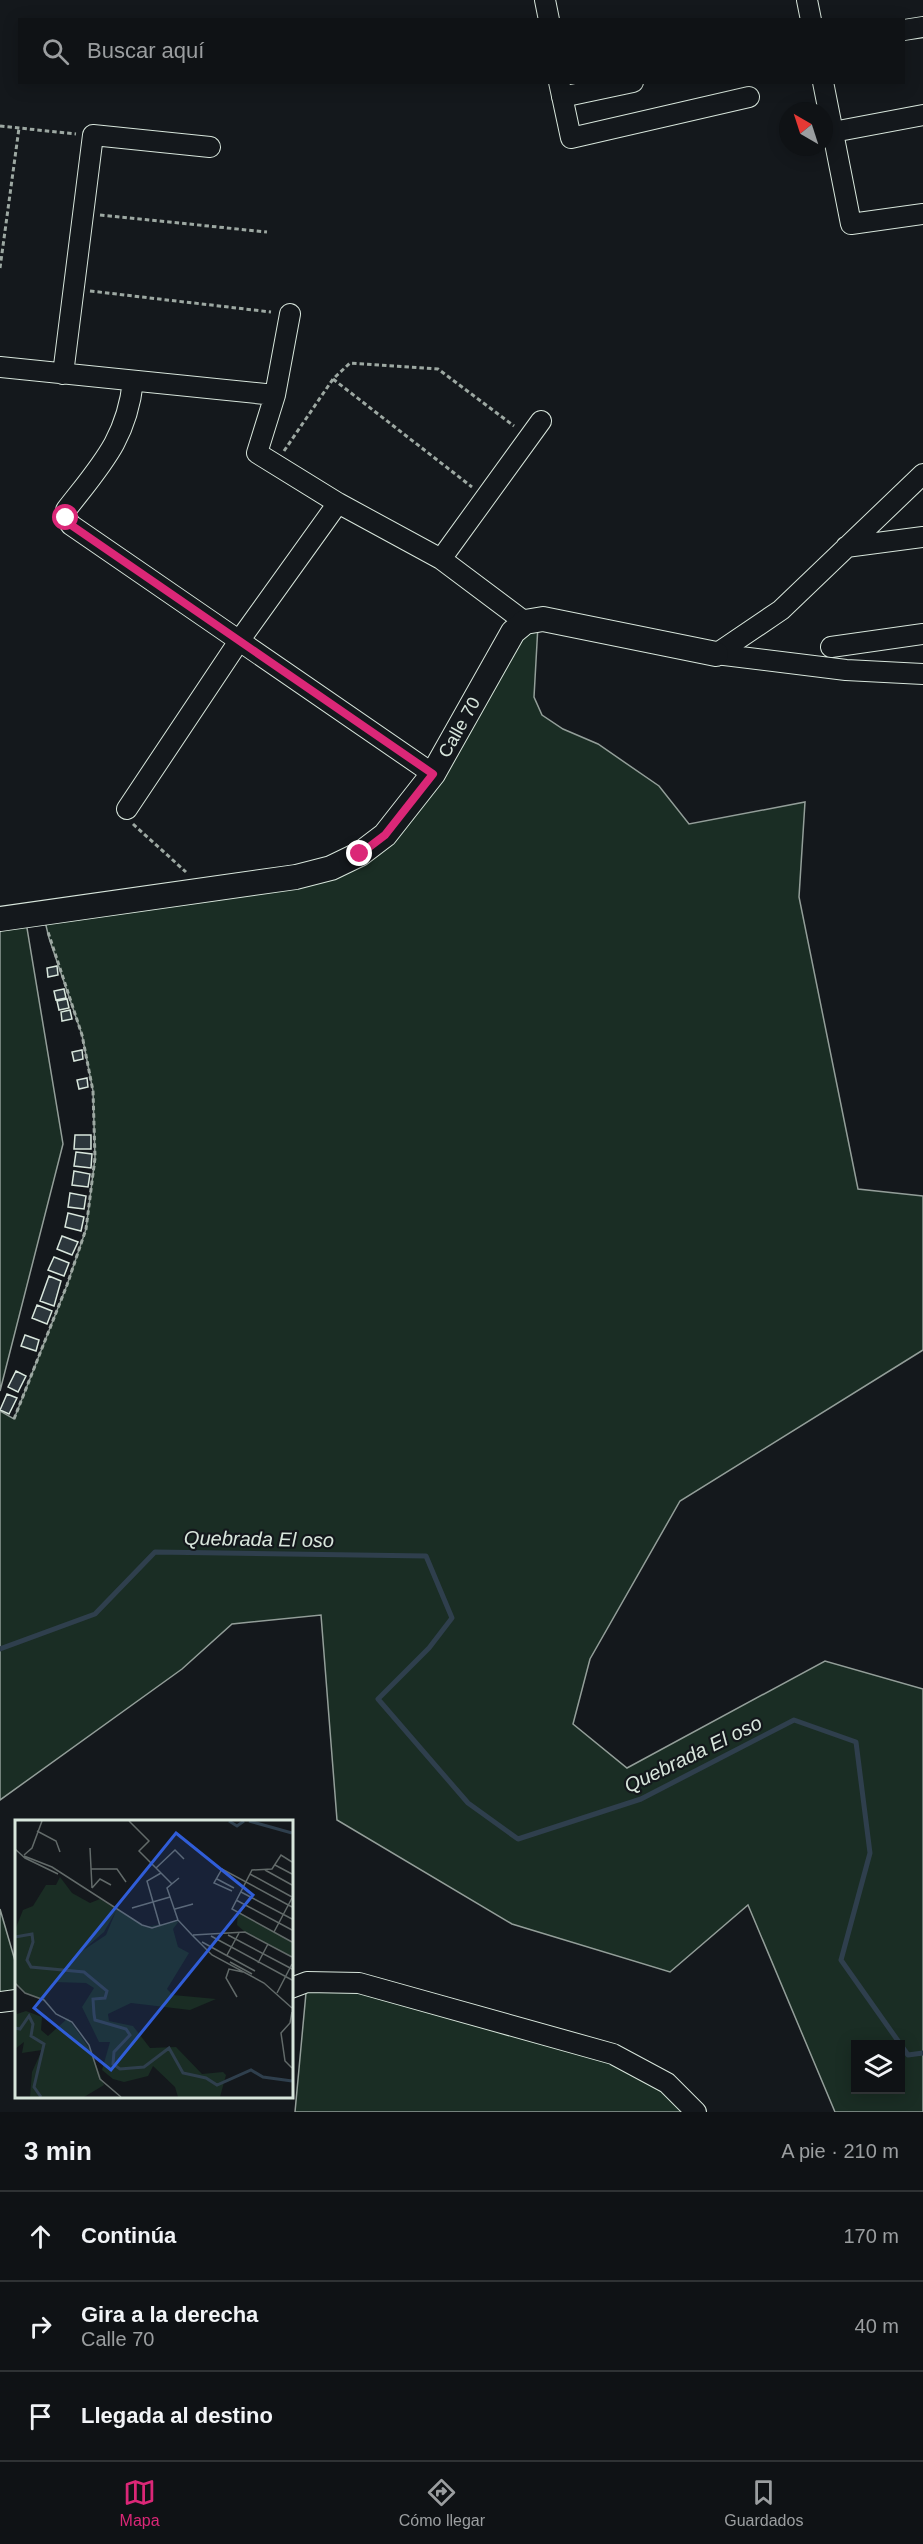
<!DOCTYPE html>
<html lang="es">
<meta charset="utf-8">
<style>
body{margin:0;font-family:Helvetica,sans-serif;background:#1d2022;color:#f1f3f6}
.controls{position:absolute;right:18px;bottom:18px;display:grid;overflow:hidden;border-radius:0px;box-shadow:0 3px 15px #0003}
.controls button{width:54px;height:54px;display:grid;place-items:center;padding:0;border:0;border-bottom:2px solid #2f3234;background:#0f1215;color:#f1f3f6;font:30px sans-serif}
.compass{position:absolute;left:779px;top:102px;width:54px;height:54px;border-radius:50%;background:#0f1215;box-shadow:0 3px 15px #0003;rotate:321deg}
.stop{position:absolute;width:18px;height:18px;margin:-14px;border:4px solid #db2777;border-radius:50%;background:#fff}
.stop.end{background:#db2777;border-color:#fff;box-shadow:0 2px 6px #0008}
.list{margin:0;padding:0;list-style:none}
h2{display:flex;justify-content:space-between;align-items:center;height:78px;margin:0;padding:0 24px;font-size:26px}
h2 small{font-size:20px;font-weight:400;color:#9b9ea0}
.list li{display:grid;grid-template-columns:39px 1fr auto;gap:18px;align-items:center;box-sizing:border-box;height:90px;padding:0 24px;border-top:2px solid #2f3234}
.list b{display:block;font-size:22px;white-space:nowrap}
.list p{margin:0;font-size:20px;white-space:nowrap;color:#9b9ea0}
.list em{font-size:20px;font-style:normal;color:#9b9ea0}
.icon{flex:none;width:33px;height:33px;fill:none;stroke:currentColor;stroke-width:2;stroke-linecap:round;stroke-linejoin:round}
.map{position:relative;flex:none;width:923px;height:2112px;overflow:hidden}
.search{position:absolute;background:#0f1215;box-shadow:0 3px 15px #0003;left:18px;right:18px;top:18px;height:66px;display:flex;align-items:center;gap:15px;box-sizing:border-box;padding:0 21px;border-radius:0px;color:#9b9ea0;font-size:22px}
.sheet{height:348px;background:#0f1215}
nav{display:flex;justify-content:space-around;align-items:center;box-sizing:border-box;height:84px;border-top:2px solid #2f3234;background:#0f1215;font-size:16px;color:#9b9ea0}
nav a{display:grid;justify-items:center;gap:3px}
nav .on{color:#db2777}
.map>svg:first-child{display:block}
.green{fill:#1a2d24;stroke:#939e99;stroke-width:1.5;fill-rule:evenodd}
.lines{fill:none;stroke-linecap:round;stroke-linejoin:round}
.stream{stroke:#2f3f4d;stroke-width:5}
.building{fill:#2c363c;stroke:#d8e6dc;stroke-width:1.5}
.minor-casing{stroke:#d8e6dc;stroke-width:22}
.major-casing{stroke:#d8e6dc;stroke-width:26}
.path{stroke:#9da8a2;stroke-width:3;stroke-dasharray:4.5 3;stroke-linecap:butt}
.minor{stroke:#14181c;stroke-width:20}
.major{stroke:#14181c;stroke-width:24}
.route{stroke:#db2777;stroke-width:8}
.labels{text-anchor:middle;dominant-baseline:central;stroke-width:4.5;stroke-linejoin:round;paint-order:stroke}
.street-label{font-size:18px;fill:#d8e6dc;stroke:#14181c}
.water-label{font-size:20px;font-style:italic;fill:#d8e6dc;stroke:#14181c}
.inset-river{fill:none;stroke:#2f3f4d;stroke-width:3}
.inset-road{fill:none;stroke:#626a69;stroke-width:1.5}
.view{fill:#305dd8;fill-opacity:0.15;stroke:#305dd8;stroke-width:3}
.inset-edge{fill:none;stroke:#d8e6dc;stroke-width:3}
</style>
<div class="map">
<svg width="923" height="2112" viewBox="0 0 923 2112">
<rect width="100%" height="100%" fill="#14181c"/>
<!-- green -->
<path class="green" d="M538,625L534,697L542,715L563,729L598,744L659,786L689,824L805,802L799,897L858,1189L923,1196V1350L680,1501L590,1659L573,1724L627,1768L825,1661L923,1689V2112H835L748,1905L670,1972L512,1924L337,1820L321,1615L232,1624L182,1669L0,1800V1411L14,1419L67,1285L86,1229L95,1158L93,1091L82,1035L49,938L43,913L25,916L63,1144L0,1391V916L360,854L483,686L513,632ZM856,2044H900V2090H856Z
M0,1909L16,1964V2001L0,2006Z
M307,1982L403,1996L529,2030L667,2083L696,2112H295Z"/>
<g class="lines">
<!-- stream -->
<path class="stream" d="M0,1649L95,1614L155,1552L426,1556L452,1618L429,1648L378,1699L468,1803L518,1839L641,1799L794,1720L856,1742L870,1853L841,1960L908,2055L923,2053"/>
</g>
<!-- building -->
<path class="building" d="M57,966L58,975L48,977L47,968Z
M64,989L66,998L56,1000L54,991Z
M67,999L69,1008L59,1010L57,1001Z
M70,1010L72,1019L62,1021L61,1012Z
M82,1050L83,1059L74,1061L72,1052Z
M87,1078L88,1087L79,1089L77,1080Z
M75,1135H91V1149H74Z
M76,1152L92,1154L91,1168L74,1166Z
M74,1171L90,1174L88,1187L72,1185Z
M70,1193L86,1196L84,1209L68,1207Z
M68,1213L84,1217L81,1231L65,1227Z
M62,1236L78,1242L72,1255L57,1249Z
M54,1257L69,1263L64,1276L48,1270Z
M49,1276L61,1281L54,1306L40,1301Z
M37,1305L52,1311L47,1324L32,1318Z
M25,1335L39,1340L36,1351L21,1346Z
M16,1371L26,1376L18,1392L8,1387Z
M7,1394L17,1398L9,1414L0,1410Z"/>
<g class="lines">
<!-- minor casing -->
<g class="minor-casing">
<path id="minor" d="M545,0L549,20
M807,0L811,20
M904,30L923,27
M559,82L571,138L749,97
M823,82L851,224L923,214
M562,97L633,82
M833,132L923,115
M290,314L275,395L257,453L338,503L441,559L525,622
M0,367L275,395
M63,374L93,135L210,147
M133,381C127,439 100,466 66,510V518L71,525L433,774
M846,547L923,537
M441,559L541,421
M831,647L923,634
M716,654L781,610L923,474
M716,654L846,670L923,674
M127,809L239,641L338,503
M291,1988L307,1982L359,1983L613,2054L667,2083L696,2112
M0,2002L16,2000"/>
</g>
<!-- major casing -->
<g class="major-casing">
<g id="major">
<path id="s1" d="M0,919L296,877L331,868L360,854L385,835L433,774L513,632L525,622L543,619L716,654"/>
</g>
</g>
<!-- path -->
<path class="path" d="M0,126L76,134
M100,215L267,232
M0,268L19,128
M90,291L271,312
M333,379L472,487
M284,451L333,379L350,363L438,369L514,426
M133,824L186,872
M14,1419L67,1285L86,1229L95,1158L93,1091L82,1035L48,932"/>
<!-- minor -->
<use href="#minor" class="minor"/>
<!-- major -->
<use href="#major" class="major"/>
</g>
<g class="lines">
<!-- route -->
<path class="route" d="M66,518L71,525L433,774L385,835L360,854"/>
</g>
<g class="labels">
<!-- street labels -->
<g class="street-label">
<text stroke="none"><textPath href="#s1" startOffset="530">Calle 70</textPath></text>
</g>
<!-- water labels -->
<g class="water-label">
<text transform="translate(259 1539) rotate(1)">Quebrada El oso</text>
<text transform="translate(693 1754) rotate(-26)">Quebrada El oso</text>
</g>
</g>
<!-- overview -->
<g transform="translate(15 1820)">
<rect width="278" height="278" fill="#14181c"/>
<path d="M45,57L57,73L75,83L85,79L130,107L164,101L158,109L163,127L174,133L152,169L158,175L201,179L175,190L116,183L93,194L94,201L118,206L135,228L161,227L187,254L208,252L211,255L205,277H163L160,267L138,246L133,256L109,262L98,259L87,250L95,222H84L67,187L79,168L71,163L38,162L29,180L10,173L0,163V110L8,90L18,86L31,65H41ZM101,91L91,115L67,131L89,112ZM223,92L277,122V137L230,112L222,105ZM0,189L2,194L11,191L27,197L26,210L33,216L53,198L76,231L89,265L69,277H15L17,252L27,230L7,233L9,222L0,229Z" fill="#1a2d24" fill-rule="evenodd"/>
<path class="inset-river" d="M214,1L222,6L229,1M234,1L277,13M0,117L17,114L18,122L12,140L16,147L69,152L92,171L90,178L78,179L79,194L80,200L111,209L115,215L99,232L98,244L105,249L129,247L154,228L168,253L191,258L202,265L236,250L248,257L277,261M0,208L5,209L14,196L18,204L16,216L29,224L19,267L26,277"/>
<path class="inset-road" d="M114,1L134,21L124,31L157,64M22,11L41,21L45,32M75,28L77,68M0,29L10,38L43,54M9,35L17,28L27,1M9,36L37,47L127,105L137,108L163,100L177,115M277,42L266,35L257,49L237,50L217,89L277,122M260,45L277,54M141,48L160,30L169,39M76,49H102L111,62M250,50L277,65M235,54L277,77M202,59L219,68M77,68L85,59L96,65M217,71L199,63L207,49L277,87M226,72L277,99M221,80L277,110M117,88L155,77M160,89L178,84M163,100L152,68L164,58M145,106L132,61L146,53M259,112L277,78M177,115L197,135L249,163L277,188M178,115L230,112L277,137M213,115L277,149M196,116L277,160M187,122L240,151M212,135L224,113M215,142L237,154M243,143L253,124M0,163L10,173L29,180L41,194L57,202L74,225L85,259L106,277M262,173L277,144M222,177L211,158L214,149L228,152M277,192L275,203L266,213L270,241L277,248"/>
<path class="view" d="M161,13L238,75L96,250L19,188Z"/>
<rect width="278" height="278" class="inset-edge"/>
</g>
</svg>
<div class="controls">
<button><svg class="icon" aria-label="layers" viewBox="0 0 24 24"><path d="M12 4l9 5-9 5-9-5zM3 14l9 5 9-5"/></svg></button>
</div>
<svg class="compass" viewBox="-18 -18 36 36"><path d="M0-13l5 13h-10z" fill="#e53935"/><path d="M0 13l5-13h-10z" fill="#9b9ea0"/></svg>
<div class="stop" style="left:66px;top:518px"></div>
<div class="stop end" style="left:360px;top:854px"></div>
<div class="search"><svg class="icon" aria-label="search" viewBox="0 0 24 24"><circle cx="10" cy="10" r="6"/><path d="M15 15l6 6"/></svg>Buscar aquí</div>
</div>
<section class="sheet">
<h2>3 min<small>A pie · 210 m</small></h2>
<ul class="list">
<li><svg class="icon" aria-label="ahead" viewBox="0 0 24 24"><path d="M12 20V5M6 11l6-6 6 6"/></svg><div><b>Continúa</b></div><em>170 m</em></li>
<li><svg class="icon" aria-label="right" viewBox="0 0 24 24"><path d="M7 20v-9h11M14 6l5 5-5 5"/></svg><div><b>Gira a la derecha</b><p>Calle 70</p></div><em>40 m</em></li>
<li><svg class="icon" aria-label="arrive" viewBox="0 0 24 24"><path d="M6 21V4h12l-3 4 3 4H6"/></svg><div><b>Llegada al destino</b></div></li>
</ul>
</section>
<nav>
<a class="on"><svg class="icon" aria-label="map" viewBox="0 0 24 24"><path d="M3 6l6-2 6 2 6-2v14l-6 2-6-2-6 2zM9 4v14M15 6v14"/></svg>Mapa</a>
<a><svg class="icon" aria-label="directions" viewBox="0 0 24 24"><path d="M12 3l9 9-9 9-9-9zM9 14v-3h6M13 9l2 2-2 2"/></svg>Cómo llegar</a>
<a><svg class="icon" aria-label="saved" viewBox="0 0 24 24"><path d="M7 4h10v16l-5-4-5 4z"/></svg>Guardados</a>
</nav>
